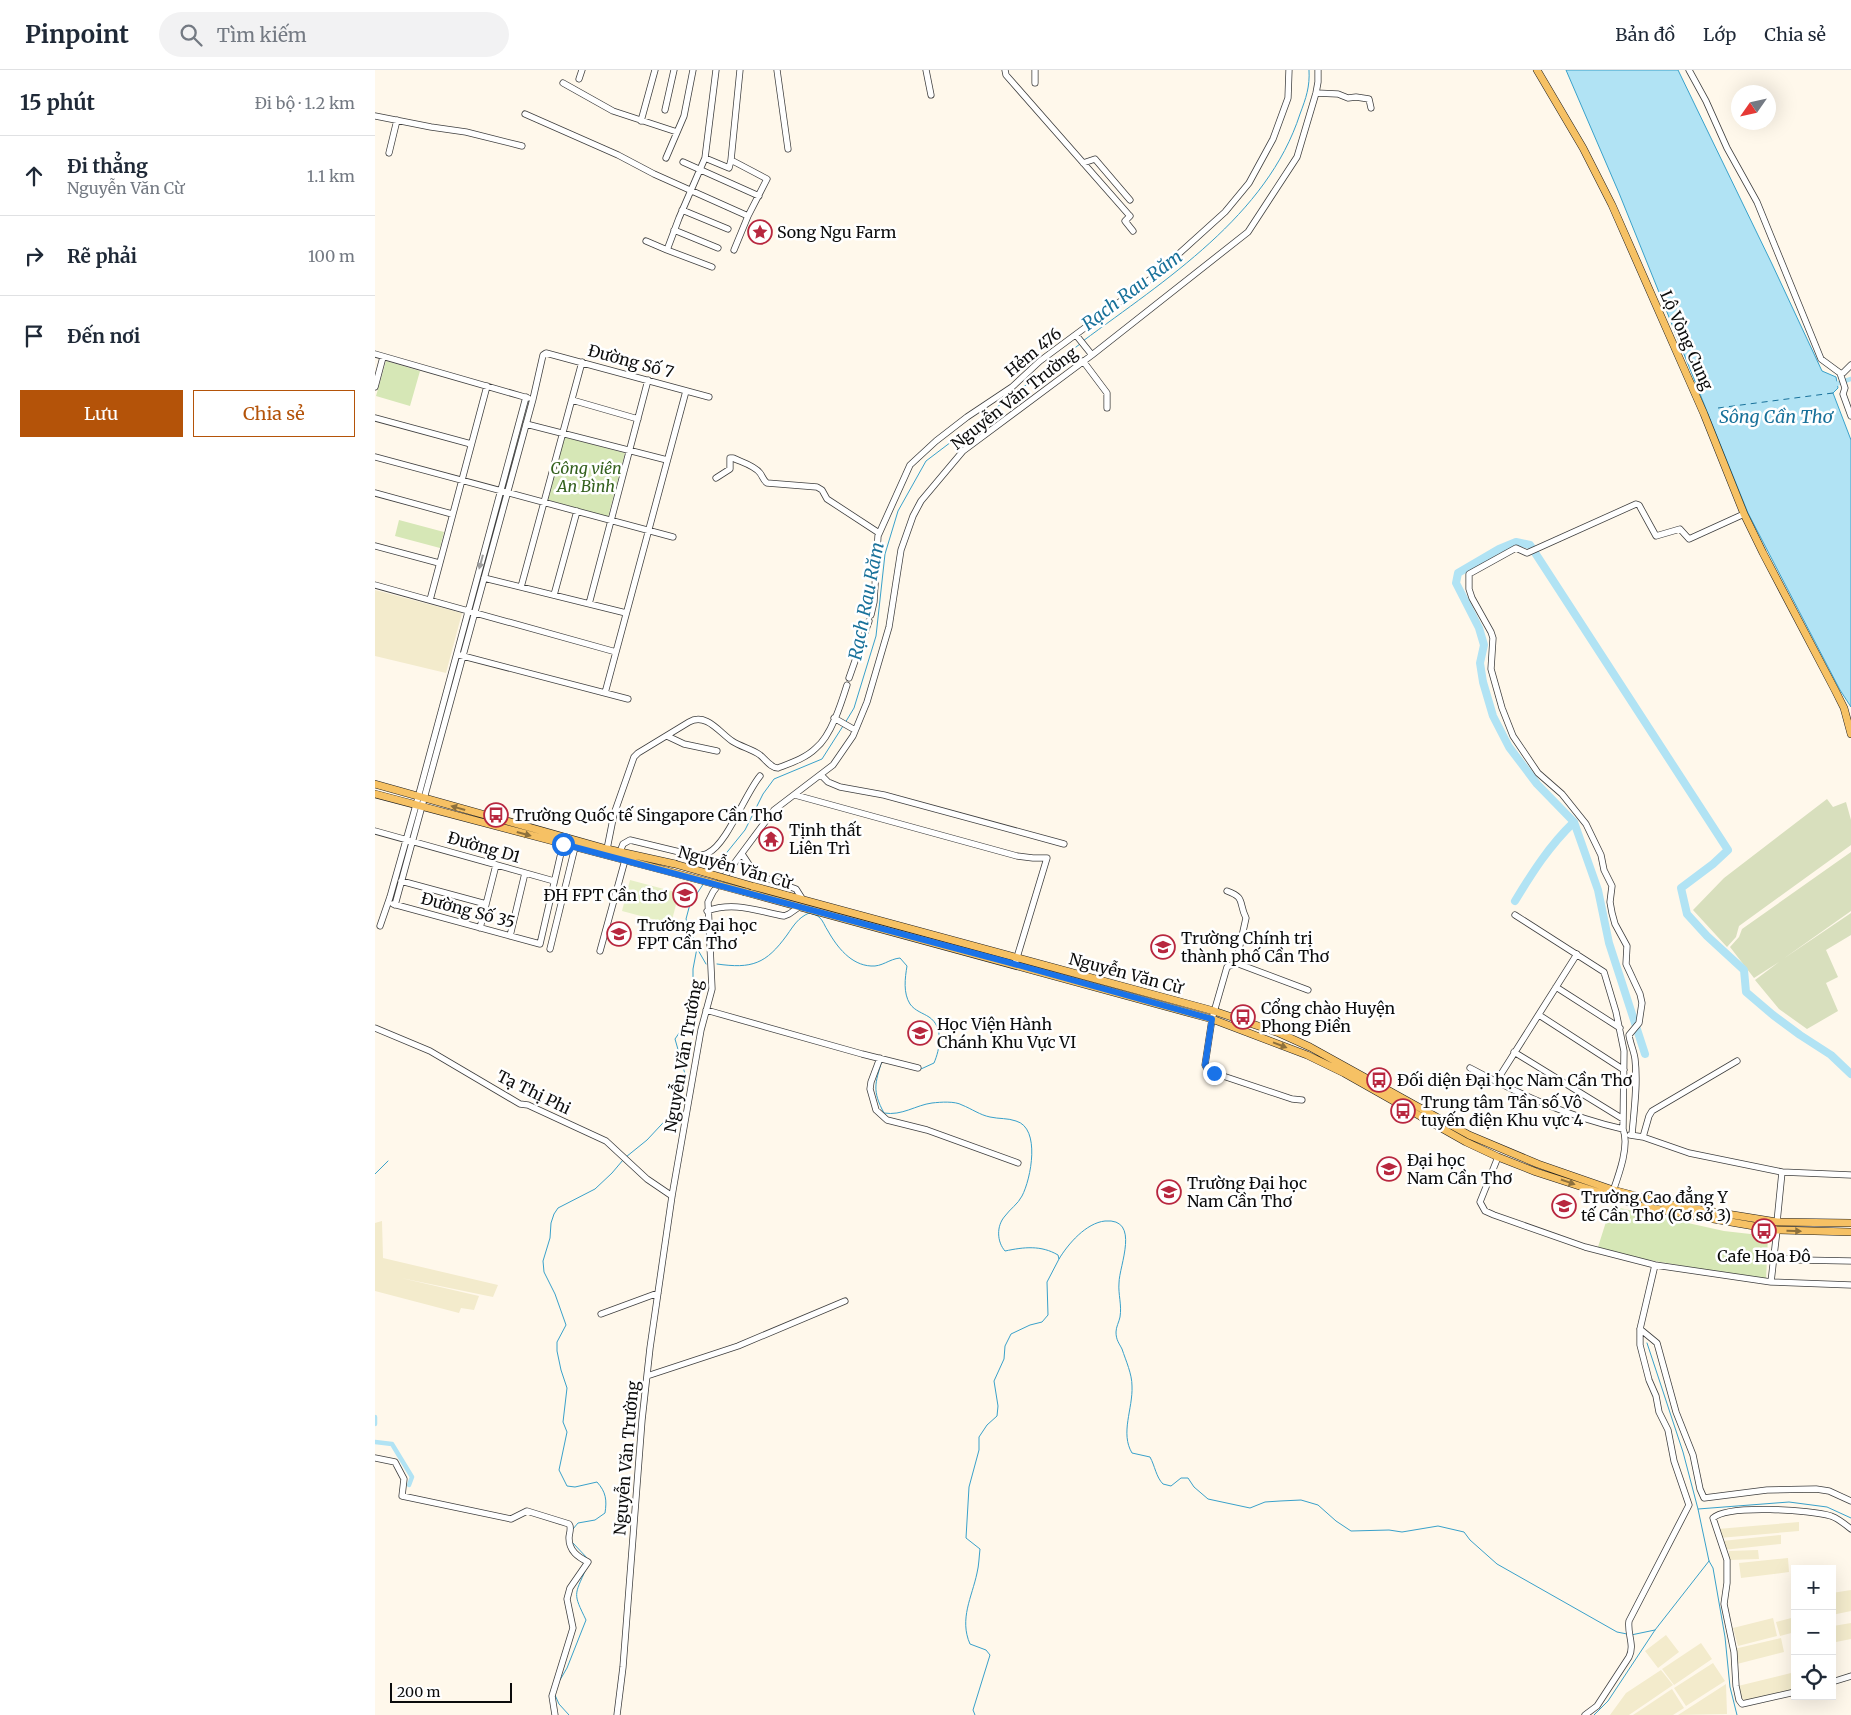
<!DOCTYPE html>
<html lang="vi">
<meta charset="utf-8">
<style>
body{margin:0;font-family:Merriweather,serif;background:#f2f2f3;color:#1f2937}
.controls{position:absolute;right:15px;bottom:15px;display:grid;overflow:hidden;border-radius:0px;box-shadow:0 5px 20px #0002}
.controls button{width:45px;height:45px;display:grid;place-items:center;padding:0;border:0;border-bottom:1px solid #e0e1e3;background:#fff;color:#1f2937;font:25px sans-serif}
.compass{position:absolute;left:1356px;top:15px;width:45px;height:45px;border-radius:50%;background:#fff;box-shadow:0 5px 20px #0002;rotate:236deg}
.scale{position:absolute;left:15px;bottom:12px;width:122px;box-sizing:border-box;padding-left:5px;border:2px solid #0c0c0c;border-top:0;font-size:14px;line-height:18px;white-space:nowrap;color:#0c0c0c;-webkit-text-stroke:4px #fff;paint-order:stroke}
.stop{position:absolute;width:15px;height:15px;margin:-11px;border:4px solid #1a73e8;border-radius:50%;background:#fff}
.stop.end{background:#1a73e8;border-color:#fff;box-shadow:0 1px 5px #0008}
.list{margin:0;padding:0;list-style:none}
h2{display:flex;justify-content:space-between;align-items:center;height:65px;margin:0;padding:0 20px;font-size:21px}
h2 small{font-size:16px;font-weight:400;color:#747a83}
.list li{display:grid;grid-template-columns:32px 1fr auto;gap:15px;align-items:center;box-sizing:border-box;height:80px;padding:0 20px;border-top:1px solid #e0e1e3}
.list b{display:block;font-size:19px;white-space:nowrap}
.list p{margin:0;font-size:16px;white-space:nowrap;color:#747a83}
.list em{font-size:16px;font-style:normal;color:#747a83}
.actions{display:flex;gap:10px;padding:15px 20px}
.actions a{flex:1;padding:11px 0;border:1px solid #b45309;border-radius:0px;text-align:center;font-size:18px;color:#b45309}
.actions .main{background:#b45309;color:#fff}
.icon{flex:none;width:28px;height:28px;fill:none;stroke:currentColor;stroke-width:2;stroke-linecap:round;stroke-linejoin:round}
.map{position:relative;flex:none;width:1476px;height:1645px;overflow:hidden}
header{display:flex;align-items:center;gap:30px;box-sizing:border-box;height:70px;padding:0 25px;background:#fff;border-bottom:1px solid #e0e1e3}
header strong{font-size:24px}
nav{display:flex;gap:28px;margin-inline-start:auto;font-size:18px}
.search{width:350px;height:45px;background:#f2f2f3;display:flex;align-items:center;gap:12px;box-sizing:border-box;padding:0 18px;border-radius:28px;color:#747a83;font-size:19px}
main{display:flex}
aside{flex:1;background:#fff}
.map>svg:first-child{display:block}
.farmland{fill:#f3ebcc}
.green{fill:#d6e7b6}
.cemetery{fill:#d8dfbd}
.pitch{fill:#e6efc7}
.water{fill:#b1e3f4;stroke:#39a1ca}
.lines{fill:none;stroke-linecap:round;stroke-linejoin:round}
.stream{stroke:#39a1ca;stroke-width:1}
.canal{stroke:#b1e3f4;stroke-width:4.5}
.river{stroke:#b1e3f4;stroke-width:8}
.ferry{stroke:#18719a;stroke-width:1;stroke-dasharray:6 5;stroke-linecap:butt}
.minor-casing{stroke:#3f3f3f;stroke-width:7}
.major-casing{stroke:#1d1d1d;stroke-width:8}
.minor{stroke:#fff;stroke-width:5.5}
.major{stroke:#f6c164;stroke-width:7}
.major-bridge-casing{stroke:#1d1d1d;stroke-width:8;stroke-linecap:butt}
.major-bridge{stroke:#f6c164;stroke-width:7}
.oneway{fill:#9e9e9e}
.oneway2{fill:#8d703c}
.route{stroke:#1a73e8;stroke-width:6}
.labels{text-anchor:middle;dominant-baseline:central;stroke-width:5;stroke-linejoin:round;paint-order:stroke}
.poi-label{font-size:16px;fill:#0c0c0c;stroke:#fff;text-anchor:start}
.street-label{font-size:16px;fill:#0c0c0c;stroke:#fff}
.park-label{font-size:16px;font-style:italic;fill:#34611e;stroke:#fff}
.water-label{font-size:18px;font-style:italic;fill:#18719a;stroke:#fff}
</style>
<header>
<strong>Pinpoint</strong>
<div class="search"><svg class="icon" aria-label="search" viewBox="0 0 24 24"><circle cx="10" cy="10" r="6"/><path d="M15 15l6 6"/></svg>Tìm kiếm</div>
<nav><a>Bản đồ</a><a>Lớp</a><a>Chia sẻ</a></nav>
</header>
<main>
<aside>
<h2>15 phút<small>Đi bộ · 1.2 km</small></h2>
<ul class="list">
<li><svg class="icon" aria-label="ahead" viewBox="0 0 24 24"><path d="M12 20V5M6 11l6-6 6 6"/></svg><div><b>Đi thẳng</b><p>Nguyễn Văn Cừ</p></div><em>1.1 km</em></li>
<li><svg class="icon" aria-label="right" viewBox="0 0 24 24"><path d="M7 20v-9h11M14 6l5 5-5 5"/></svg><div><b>Rẽ phải</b></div><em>100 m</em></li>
<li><svg class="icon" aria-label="arrive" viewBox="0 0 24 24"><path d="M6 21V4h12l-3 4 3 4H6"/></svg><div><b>Đến nơi</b></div></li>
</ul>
<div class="actions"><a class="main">Lưu</a><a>Chia sẻ</a></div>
</aside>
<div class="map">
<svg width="1476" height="1645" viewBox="0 0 1476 1645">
<rect width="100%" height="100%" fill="#fff8eb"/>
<!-- farmland -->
<path class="farmland" d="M0,520L87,543L71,603L0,586Z
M7,1151L8,1188L123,1215L118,1227L26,1208L104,1226L99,1240L86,1238L84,1243L0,1221V1153Z
M1424,1452V1461L1344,1468L1343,1459Z
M1406,1465V1474L1348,1480L1347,1471Z
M1383,1480L1384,1489L1354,1490V1481Z
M1413,1488L1414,1502L1366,1508L1364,1493Z
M1476,1520V1541L1457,1545V1523Z
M1420,1547V1562L1405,1566L1401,1552Z
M1398,1548L1402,1566L1363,1576L1358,1558Z
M1476,1553V1569L1461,1572L1458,1556Z
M1291,1565L1304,1582L1283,1598L1270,1581Z
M1406,1568L1409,1582L1362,1594L1359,1579Z
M1326,1573L1337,1589L1299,1615L1287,1599Z
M1338,1593L1350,1611L1311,1636L1299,1618Z
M1286,1600L1298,1615L1254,1645H1235L1251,1623Z
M1420,1602V1619L1367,1632L1363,1616Z
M1351,1614L1352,1644L1303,1645Z
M1297,1619L1309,1638L1298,1645H1258Z"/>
<!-- green -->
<path class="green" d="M11,291L45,301L35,336L1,326Z
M189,367L250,383L233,447L173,430Z
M24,450L69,462L65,478L20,466Z
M1236,1136L1349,1161L1393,1166L1391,1210L1262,1188L1223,1177Z"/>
<!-- cemetery -->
<path class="cemetery" d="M1452,729L1458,737L1471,732L1476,750V775L1364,856L1361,867L1352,877L1318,840L1349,808Z
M1476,782V841L1408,889L1476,843V865L1451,880L1463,907L1451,913L1463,941L1432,959L1404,939L1380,910L1404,892L1379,908L1355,877L1364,867L1367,859Z"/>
<!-- pitch -->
<path class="pitch" d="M255,810L304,823L296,854L247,841Z"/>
<!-- water -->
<path class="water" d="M1191,0H1303L1397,194L1447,301L1461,307L1463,318L1458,323L1476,370V637L1465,620L1373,443L1244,123Z"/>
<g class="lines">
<!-- stream -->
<path class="stream" d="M708,271C790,210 892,146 925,44C931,28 935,17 934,0
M470,653L479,638L501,566L510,484L523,441L551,391L705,274
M336,802L370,760L388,724L399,709L447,689L468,656
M323,880L331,894
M342,894C377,899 391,894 412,865C419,855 423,848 434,843C437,844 442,845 444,847C448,850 450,857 453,861C462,877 476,895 496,896C507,897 514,889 525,888L532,896C530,908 528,923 535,934C540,941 548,943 554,947C569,957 565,979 559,993L546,999
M507,991C500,1013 497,1021 509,1043C527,1046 541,1035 557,1033C566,1032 580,1031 587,1035C597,1039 605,1045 615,1047C624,1049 633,1048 641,1051C666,1058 656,1109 647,1126C643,1134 635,1139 630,1146C621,1156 622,1172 630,1181C649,1177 666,1175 683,1185L684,1189C693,1174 711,1153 730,1151C766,1148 744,1196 744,1213C743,1224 747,1235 745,1247C744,1252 741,1257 741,1262C741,1270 744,1273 747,1279C751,1291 757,1304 757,1316C758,1339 745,1363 757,1383L775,1387C780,1396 781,1407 788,1414L796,1416L806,1408H813L819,1417L833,1429L875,1438L890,1432L905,1431L926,1430L943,1435L961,1451L976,1461L1014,1460L1027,1462L1063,1456L1089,1462L1095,1470L1122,1494L1242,1562L1252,1564
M251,1087L272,1070L300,1040L301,1030L310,1004L300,969L313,950L319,936L321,923L318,915V899L322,878L311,849L315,834L329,813
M0,1104L13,1091
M1272,1273L1308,1382L1323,1439
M198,1459L203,1453L220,1450L230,1443C232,1430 231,1422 222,1412L200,1417L192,1416L184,1400L192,1362L188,1352L192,1318L186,1300L182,1281V1272L191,1255L180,1224L169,1202L168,1191L175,1168L176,1153L179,1144L183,1138L220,1119L237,1103L248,1090
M197,1472L213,1489
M1256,1565L1280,1560
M185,1610L192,1598L211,1550C198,1523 199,1526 211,1499
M180,1625L184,1634L194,1645
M600,1645L598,1640L615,1585L611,1580L595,1574C584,1549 597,1527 602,1503C604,1495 604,1487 605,1479L591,1468L594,1417L604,1380V1367L612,1355L622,1346L623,1336L619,1311L629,1289L630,1276L636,1264L655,1255L667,1252L673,1245L672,1212L684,1189
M1219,1645L1233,1631L1280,1560L1334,1491
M1362,1645L1355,1617L1350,1567L1338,1498L1334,1491L1323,1439L1414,1432L1452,1437L1476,1448"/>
<!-- canal -->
<path class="canal" d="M1458,315L1476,309
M0,1347V1354
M0,1372L17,1374L37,1407L34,1415"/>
<!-- river -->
<path class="river" d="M1140,831C1157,803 1174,776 1199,752
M1270,984L1234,873L1223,820L1199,752L1162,714L1134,677L1118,646L1108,612L1105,593L1109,575L1104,558L1081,513L1083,503L1124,479L1141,472L1155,475L1353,780L1338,794L1306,818L1312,844L1332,866L1369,900L1371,922L1398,945L1425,965L1456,985L1476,1004"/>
<!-- ferry -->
<path class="ferry" d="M1343,338L1458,323"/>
<!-- minor casing -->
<g class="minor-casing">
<path id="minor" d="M402,0L413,79
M551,0L556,25
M630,0L631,5L754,145L755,146L750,151L758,161
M1314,0L1331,31L1352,78L1382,132L1446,289L1465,303L1470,318L1468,324L1476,346
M204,9L207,0
M188,13L238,41L302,62
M660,13V0
M941,23L963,24L973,28L981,27L994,29L996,38
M290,40L299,0
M150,44L243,85L279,104L373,146
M0,46L56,57L91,62L147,76
M266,51L280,0
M14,83L22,50
M291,88L309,46L318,0
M330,88L354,98L356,90
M308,92L384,126
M708,93L720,89L755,130
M307,140L353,159
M299,160L343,178
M271,171L292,180
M359,180L373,146L392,109L356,90L365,0
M337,197L292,180L304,148L330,88L341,0
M701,265L717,285
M0,284L153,328
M708,291L732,323V338
M1465,303H1468L1476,295
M0,317L8,287
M197,330L263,349
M0,348L96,374
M151,354L292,390
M0,387L298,467
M341,408L355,399V388H358C366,392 379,395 385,403C388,407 388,410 392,413L442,417L447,420L452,429L504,463
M0,423L77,444
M0,476L64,493
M109,508L251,543
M0,515L241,582
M146,517L207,292
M179,525L202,441
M55,530L112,316
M214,534L273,310
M496,545L499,532L503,466L535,395L561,371L592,347L637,317L665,291L777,208L850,142L874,113L898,69L913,28L914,0
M84,585L253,629
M474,608L494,551
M230,623L311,321
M459,648L480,660
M292,666L309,674L342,681
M446,705L453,712L465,717L509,725L689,774
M420,725L642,786L658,788H672L640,894
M0,761L179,811
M232,779L239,744L259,687L263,683L314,652C331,642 345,663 357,671C366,677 377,679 385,685C391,690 396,698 403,698C416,693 431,688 441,678C456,666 466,634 472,615
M245,782L248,774L255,770L317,785C323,785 328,786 333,783C352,774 370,724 385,706
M367,784L379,802L388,807L421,819L428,830
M26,811L111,834
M852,821C871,828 863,832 871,848L861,893
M18,834L165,874L188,774
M20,835L158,329L168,285L171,283L334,327
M332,841C359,831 382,841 409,846L414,844L424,837
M1140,845L1229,902L1241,942L1249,981L1248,1059C1255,1076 1243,1107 1237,1124
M5,856L15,827L41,735L151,327
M105,858L121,795
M135,866L150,803
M175,879L200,777
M225,881L250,790
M1181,917L1245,958
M331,940L487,984L543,998
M1164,945L1249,1000
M0,958L55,981L145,1034L153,1035L231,1071L272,1109L297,1126
M1139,982L1248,1049
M505,988L496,1012L495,1019L501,1040L512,1050L552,1060L643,1093
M1095,998C1144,1024 1194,1047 1248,1059
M1121,1012L1202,884
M927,1030L917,1029L839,1003L832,999L830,995L837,949L852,897L861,893L933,920
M1255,1065L1268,1067L1274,1046L1277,1041L1362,991
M1257,1065C1259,1040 1263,1014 1260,989C1259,981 1255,973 1254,965L1264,953L1267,933L1265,924L1251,894L1252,876L1240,854L1237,843L1235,832L1237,816L1229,800L1226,785L1211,754L1187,724L1163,703L1138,666L1127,638L1116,599L1118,568L1116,562L1097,528L1094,519V504L1141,478L1152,483L1261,434L1264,435L1281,466L1305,459L1314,469L1369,444
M1268,1067L1314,1083L1407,1102
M1123,1087L1105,1132L1110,1141L1119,1145L1210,1177L1280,1195L1396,1212L1476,1215
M1402,1152L1407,1102L1476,1105
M1398,1187L1425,1190L1476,1191
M1396,1212L1402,1160
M226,1244L283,1223
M1265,1259L1282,1273L1301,1342L1318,1385L1325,1419L1329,1428L1392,1420L1441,1419L1454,1421L1476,1431
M272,1306L363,1276L470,1231
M0,1388L20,1392L29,1409L27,1426L136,1449L152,1441L194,1454L195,1456C196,1461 194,1464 194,1468C194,1481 203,1487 213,1492L195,1518L192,1529L198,1558L177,1626L180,1645
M1457,1612L1476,1606
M1420,1622L1367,1634L1364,1630L1361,1616L1359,1582L1349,1534L1352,1513V1490L1338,1448C1353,1434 1436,1440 1456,1446C1464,1449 1470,1454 1476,1459
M242,1645L248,1597L267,1350L275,1278L297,1126L326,960L337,919L333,832L338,822L399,740L458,695L478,666L492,632L514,557L526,480L538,446L546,431L588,381L717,285L873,162L922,87L941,23L943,12V0
M1210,1645L1222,1636L1254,1587C1260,1575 1252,1564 1254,1551L1314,1435L1299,1391L1293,1360L1284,1342L1281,1326L1274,1310L1265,1275V1259L1280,1195"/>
</g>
<!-- major casing -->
<g class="major-casing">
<path id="major" d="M1162,0L1208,78L1237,135L1329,344L1369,444L1388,483L1460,620L1469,638L1476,664
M0,714L232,779L300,794
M0,724L292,801
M377,816L839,941L904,963L935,977L1094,1065L1163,1094L1238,1120L1296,1135L1402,1152L1476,1153
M370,822L837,949L932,985L969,1003L1091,1072L1123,1087L1161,1102L1269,1137L1402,1160L1476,1162"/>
</g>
<!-- minor -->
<use href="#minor" class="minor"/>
<!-- major -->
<use href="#major" class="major"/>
<!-- major-bridge casing -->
<g class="major-bridge-casing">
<path id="major-bridge" d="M300,794L377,816
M292,801L370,822"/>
</g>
<!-- major-bridge -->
<use href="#major-bridge" class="major-bridge"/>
</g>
<!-- one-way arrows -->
<defs><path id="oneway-solid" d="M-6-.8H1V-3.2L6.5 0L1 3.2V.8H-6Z" transform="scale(1.25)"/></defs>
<use class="oneway" href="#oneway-solid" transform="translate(106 492) rotate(105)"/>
<g class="oneway2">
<use href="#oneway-solid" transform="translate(83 738) rotate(-164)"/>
<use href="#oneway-solid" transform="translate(149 764) rotate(15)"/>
<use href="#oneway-solid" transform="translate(905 975) rotate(21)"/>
<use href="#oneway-solid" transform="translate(1193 1112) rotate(19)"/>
<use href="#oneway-solid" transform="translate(1419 1161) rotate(1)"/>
</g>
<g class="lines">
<!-- route -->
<path class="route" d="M188,774L632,892L837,949L830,995L832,999L839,1003"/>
</g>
<!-- icons -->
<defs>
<g id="sight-ring" transform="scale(1.25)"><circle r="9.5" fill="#fff" stroke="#b8273f" stroke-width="1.5"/><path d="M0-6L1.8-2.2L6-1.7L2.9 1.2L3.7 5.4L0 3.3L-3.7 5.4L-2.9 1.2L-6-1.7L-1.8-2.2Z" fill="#b8273f"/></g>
<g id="bus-ring" transform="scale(1.25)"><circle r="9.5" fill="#fff" stroke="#b8273f" stroke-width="1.5"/><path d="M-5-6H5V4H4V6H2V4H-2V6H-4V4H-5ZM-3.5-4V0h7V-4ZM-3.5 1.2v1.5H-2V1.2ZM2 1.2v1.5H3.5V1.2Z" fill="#b8273f"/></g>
<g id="temple-ring" transform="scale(1.25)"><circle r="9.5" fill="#fff" stroke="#b8273f" stroke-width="1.5"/><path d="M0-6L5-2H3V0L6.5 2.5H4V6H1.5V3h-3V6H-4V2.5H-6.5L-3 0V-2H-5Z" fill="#b8273f"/></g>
<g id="university-ring" transform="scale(1.25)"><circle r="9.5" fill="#fff" stroke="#b8273f" stroke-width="1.5"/><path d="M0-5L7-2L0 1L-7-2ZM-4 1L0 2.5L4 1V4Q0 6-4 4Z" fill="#b8273f"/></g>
</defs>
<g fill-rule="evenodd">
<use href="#sight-ring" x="385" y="162"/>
<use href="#bus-ring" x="121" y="745"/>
<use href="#temple-ring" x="396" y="769"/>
<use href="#university-ring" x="310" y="825"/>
<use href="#university-ring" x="244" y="864"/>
<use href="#university-ring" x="788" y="877"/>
<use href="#bus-ring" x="868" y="947"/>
<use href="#university-ring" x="545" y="963"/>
<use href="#bus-ring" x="1004" y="1010"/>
<use href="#bus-ring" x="1028" y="1041"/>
<use href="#university-ring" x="1014" y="1099"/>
<use href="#university-ring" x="794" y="1122"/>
<use href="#university-ring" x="1189" y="1136"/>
<use href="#bus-ring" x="1389" y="1161"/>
</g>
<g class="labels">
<!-- poi labels -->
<g class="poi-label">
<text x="402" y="162">Song Ngu Farm</text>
<text x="138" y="745">Trường Quốc tế Singapore Cần Thơ</text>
<text x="414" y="760">Tịnh thất<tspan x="414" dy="18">Liên Trì</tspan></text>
<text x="292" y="825" text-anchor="end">ĐH FPT Cần thơ</text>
<text x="262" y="855">Trường Đại học<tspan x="262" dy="18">FPT Cần Thơ</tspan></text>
<text x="806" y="868">Trường Chính trị<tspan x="806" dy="18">thành phố Cần Thơ</tspan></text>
<text x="886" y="938">Cổng chào Huyện<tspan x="886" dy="18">Phong Điền</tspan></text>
<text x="562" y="954">Học Viện Hành<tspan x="562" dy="18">Chánh Khu Vực VI</tspan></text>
<text x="1022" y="1010">Đối diện Đại học Nam Cần Thơ</text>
<text x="1046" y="1032">Trung tâm Tần số Vô<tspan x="1046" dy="18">tuyến điện Khu vực 4</tspan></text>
<text x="1032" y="1090">Đại học<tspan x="1032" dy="18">Nam Cần Thơ</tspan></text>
<text x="812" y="1113">Trường Đại học<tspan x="812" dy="18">Nam Cần Thơ</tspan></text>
<text x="1206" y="1127">Trường Cao đẳng Y<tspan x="1206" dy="18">tế Cần Thơ (Cơ sở 3)</tspan></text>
<text x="1389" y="1186" text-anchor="middle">Cafe Hoa Đô</text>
</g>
<!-- street labels -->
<g class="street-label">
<text transform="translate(1312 270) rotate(66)">Lộ Vòng Cung</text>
<text transform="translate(658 282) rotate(-39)">Hẻm 476</text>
<text transform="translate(256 291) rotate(15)">Đường Số 7</text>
<text transform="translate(639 328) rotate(-38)">Nguyễn Văn Trường</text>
<text transform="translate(109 777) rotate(16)">Đường D1</text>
<text transform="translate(360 797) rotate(16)">Nguyễn Văn Cừ</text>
<text transform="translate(93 840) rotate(15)">Đường Số 35</text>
<text transform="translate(751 903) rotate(15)">Nguyễn Văn Cừ</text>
<text transform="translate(308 986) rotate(-80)">Nguyễn Văn Trường</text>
<text transform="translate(159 1022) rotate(26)">Tạ Thị Phi</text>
<text transform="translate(251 1388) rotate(-85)">Nguyễn Văn Trường</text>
</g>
<!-- park labels -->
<g class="park-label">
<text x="211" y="398">Công viên<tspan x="211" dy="18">An Bình</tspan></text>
</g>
<!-- water labels -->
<g class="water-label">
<text transform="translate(757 220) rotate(-37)">Rạch Rau Răm</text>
<text x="1401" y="346">Sông Cần Thơ</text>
<text transform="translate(491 531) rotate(-79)">Rạch Rau Răm</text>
</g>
</g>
</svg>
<div class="controls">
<button>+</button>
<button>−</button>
<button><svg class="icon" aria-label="locate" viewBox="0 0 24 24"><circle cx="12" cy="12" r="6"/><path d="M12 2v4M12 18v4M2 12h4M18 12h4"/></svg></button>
</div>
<svg class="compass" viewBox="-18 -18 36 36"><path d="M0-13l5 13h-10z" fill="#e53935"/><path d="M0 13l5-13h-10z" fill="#747a83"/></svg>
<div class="scale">200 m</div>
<div class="stop" style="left:188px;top:774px"></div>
<div class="stop end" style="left:839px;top:1003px"></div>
</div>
</main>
